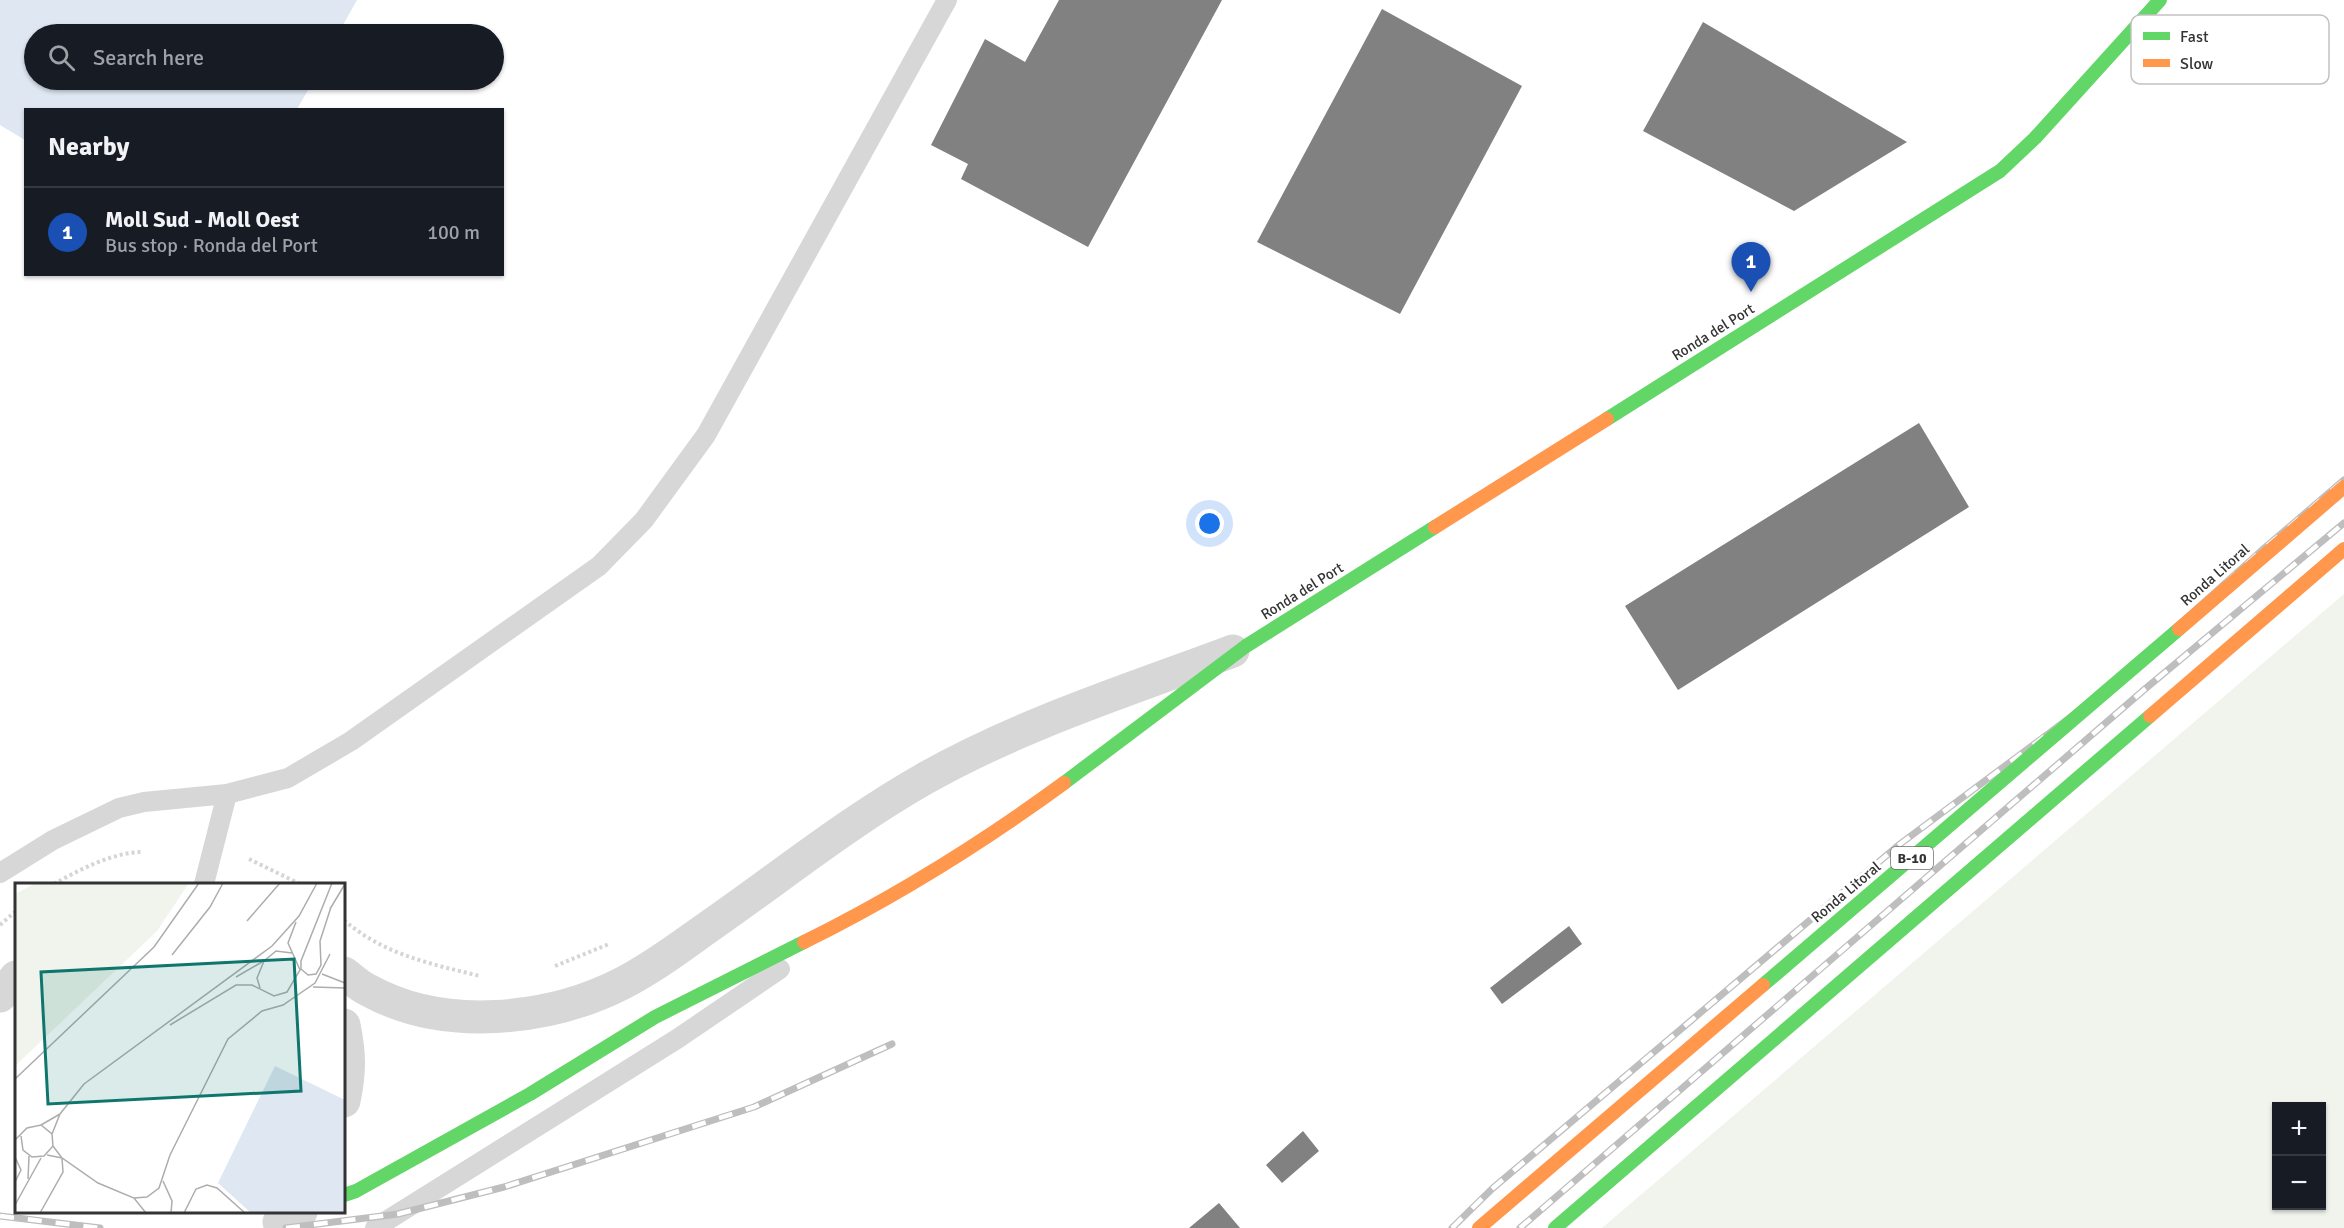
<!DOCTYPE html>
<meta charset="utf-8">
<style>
body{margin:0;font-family:Signika,sans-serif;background:#20242c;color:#f1f3f6}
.controls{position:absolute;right:18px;bottom:18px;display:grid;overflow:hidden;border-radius:0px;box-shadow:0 2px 4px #0004}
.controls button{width:54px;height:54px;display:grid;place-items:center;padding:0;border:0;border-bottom:2px solid #363941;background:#171b24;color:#f1f3f6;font:30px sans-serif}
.you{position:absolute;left:1210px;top:524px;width:21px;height:21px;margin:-15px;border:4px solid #fff;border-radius:50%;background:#1a73e8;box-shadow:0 0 0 9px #1a73e833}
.badge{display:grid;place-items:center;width:39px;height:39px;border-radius:50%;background:#7a7a7a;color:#fff;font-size:20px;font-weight:700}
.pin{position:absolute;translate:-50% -50px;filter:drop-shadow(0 2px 3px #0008)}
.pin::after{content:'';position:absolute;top:32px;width:21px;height:18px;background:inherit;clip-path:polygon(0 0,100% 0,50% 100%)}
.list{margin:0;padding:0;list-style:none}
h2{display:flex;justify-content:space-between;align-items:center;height:78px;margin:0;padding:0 24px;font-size:26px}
h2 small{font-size:20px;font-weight:400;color:#9ea1a6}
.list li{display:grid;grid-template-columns:39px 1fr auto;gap:18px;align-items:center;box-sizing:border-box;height:90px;padding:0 24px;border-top:2px solid #363941}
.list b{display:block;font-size:22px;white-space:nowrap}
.list p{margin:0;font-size:20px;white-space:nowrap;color:#9ea1a6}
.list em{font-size:20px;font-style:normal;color:#9ea1a6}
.icon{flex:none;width:33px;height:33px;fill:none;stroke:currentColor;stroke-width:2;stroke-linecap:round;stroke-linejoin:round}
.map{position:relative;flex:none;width:2344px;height:1228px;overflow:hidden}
.search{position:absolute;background:#171b24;box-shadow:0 2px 4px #0004;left:24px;top:24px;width:480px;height:66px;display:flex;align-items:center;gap:15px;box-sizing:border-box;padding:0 21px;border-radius:33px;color:#9ea1a6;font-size:22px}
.panel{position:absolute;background:#171b24;box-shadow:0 2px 4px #0004;left:24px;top:108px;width:480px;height:168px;border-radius:0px}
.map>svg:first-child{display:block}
.green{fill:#f0f4ed;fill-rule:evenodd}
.water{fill:#dee7f2}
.building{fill:#818181}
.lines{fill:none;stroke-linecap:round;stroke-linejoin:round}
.path{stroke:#d5d5d5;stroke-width:4;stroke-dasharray:3 3;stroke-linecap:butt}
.lane{stroke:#d7d7d7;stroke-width:20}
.street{stroke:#d7d7d7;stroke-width:33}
.fast{stroke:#63d668;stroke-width:14}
.slow{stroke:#ff974d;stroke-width:14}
.rail-casing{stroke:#bebebe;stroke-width:7}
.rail{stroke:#fff;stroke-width:4.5;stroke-dasharray:14;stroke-linecap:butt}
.fast-bridge{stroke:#63d668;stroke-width:14}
.slow-bridge{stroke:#ff974d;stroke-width:14}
.labels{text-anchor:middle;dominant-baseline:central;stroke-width:6;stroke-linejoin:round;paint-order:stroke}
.shield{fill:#fff;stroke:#707070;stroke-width:1.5}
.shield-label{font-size:14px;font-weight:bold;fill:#333}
.street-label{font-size:15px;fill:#333;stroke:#fff}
.inset-road{fill:none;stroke:#adadad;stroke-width:1.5}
.view{fill:#0f766e;fill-opacity:0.15;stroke:#0f766e;stroke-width:3}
.inset-edge{fill:none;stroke:#333;stroke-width:3}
.key{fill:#fff;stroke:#c2c2c2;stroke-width:1.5}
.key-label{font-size:16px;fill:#333}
</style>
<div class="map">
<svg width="2344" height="1228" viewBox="0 0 2344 1228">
<rect width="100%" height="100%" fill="#fff"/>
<!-- green -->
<path class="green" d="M2344,594V1228H1602ZM2276,1106H2322V1206H2276Z"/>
<!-- water -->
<path class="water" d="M0,0H357L338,34H34V80H314L297,109L26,110L25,140L0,125Z"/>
<!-- building -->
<path class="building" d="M1059,0H1222L1088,247L961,179L968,164L931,145L985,39L1025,62Z
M1382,9L1522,86L1400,314L1257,242Z
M1703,22L1907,142L1794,211L1643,131Z
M1919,423L1969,507L1678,690L1625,606Z
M1569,926L1582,944L1502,1004L1490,988Z
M1303,1131L1319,1151L1282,1183L1266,1165Z
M1219,1203L1240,1228H1189Z"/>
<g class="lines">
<!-- path -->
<path class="path" d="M249,859L300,884
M54,884C79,870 111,853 141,852
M344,920C382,954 431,964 480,976
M0,925L16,911
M555,966L609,944"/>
<!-- lane -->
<path class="lane" d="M0,873L53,840L119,808L144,802L227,794L288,778L351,741L599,566L644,520L706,435L947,0
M204,884L227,794
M375,1228L677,1039L780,969"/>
<!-- street -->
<path class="street" d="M344,973C351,978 359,986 368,990C443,1032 549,1021 623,983C656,966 684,944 714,923C784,874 850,821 924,779C1021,724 1129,690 1233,651
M0,996L16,977
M344,1025C350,1054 350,1072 344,1101
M279,1222L301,1212"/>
<!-- fast -->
<path class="fast" d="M1607,419L2000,171L2035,138L2160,0
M1064,783L1246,646L1435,527
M344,1195L356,1191L530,1094L655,1017L804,942
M1555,1228L2150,716"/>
<!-- slow -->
<path class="slow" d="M1435,527L1607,419
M2150,716L2344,549
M804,942C895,897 982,843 1064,783"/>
<!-- rail casing -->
<g class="rail-casing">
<path id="rail" d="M0,1216L100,1228
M286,1228L398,1214L504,1187L754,1107L892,1044
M1452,1228L1493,1188L1900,844L2103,693L2261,551L2344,480
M1520,1228L2145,689L2344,523"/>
</g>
<!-- rail -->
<use href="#rail" class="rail"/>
<!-- fast-bridge -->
<path class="fast-bridge" d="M1763,985L2179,629"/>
<!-- slow-bridge -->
<path class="slow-bridge" d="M2179,629L2344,487
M1479,1228L1763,985"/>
</g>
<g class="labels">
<!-- shield labels -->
<rect class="shield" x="1891" y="847" width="42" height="22" rx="4.5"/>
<g class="shield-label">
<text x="1912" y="858">B-10</text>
</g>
<!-- street labels -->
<g class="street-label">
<text transform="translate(1713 332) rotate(-32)">Ronda del Port</text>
<text transform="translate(2215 575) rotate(-41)">Ronda Litoral</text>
<text transform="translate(1302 591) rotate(-32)">Ronda del Port</text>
<text transform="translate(1846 892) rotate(-40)">Ronda Litoral</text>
</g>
</g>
<!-- overview -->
<g transform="translate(15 883)">
<rect width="330" height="330" fill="#fff"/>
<path d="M21,0H174L142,48L0,183V11Z" fill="#f0f4ed"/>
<path d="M260,183L330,217V330H236L203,300Z" fill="#dee7f2"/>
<path class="inset-road" d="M316,24L305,58L306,82L301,91L293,92L286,86V78L317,0M315,26L330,1M232,38L265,0M157,72L195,24L208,0M307,91L330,100M221,94L247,79M298,104L330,105M245,105L242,95L249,78L261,68L277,70M155,142L221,102H237L259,113L272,109L285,87L273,60L281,39M0,196L139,64L184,0M26,242L45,231M37,251L45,231L69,201L257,63L284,33L302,0M0,257L12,245L26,242L37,251L38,263L29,273L17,274L8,267L6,253M32,272L47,275L83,300L119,315L131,330M0,274L6,287L0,299M13,296L14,273M148,298L157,318L156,330M119,315L132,314L144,305L155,272L213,156L247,128L268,122L300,100L315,71M0,322L26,275M25,330L48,289L47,275L38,263M169,330L181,306L192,302L202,305L230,330"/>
<path class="view" d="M279,76L286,208L33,221L26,89Z"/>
<rect width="330" height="330" class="inset-edge"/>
</g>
<!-- legend -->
<rect x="2131" y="15" width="198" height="69" rx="9" class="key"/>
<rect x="2143" y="32" width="27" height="8" fill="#63d668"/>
<rect x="2143" y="59" width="27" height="8" fill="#ff974d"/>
<g class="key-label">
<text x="2180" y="42">Fast</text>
<text x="2180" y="69">Slow</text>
</g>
</svg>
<div class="controls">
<button>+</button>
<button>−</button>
</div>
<div class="you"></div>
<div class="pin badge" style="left:1751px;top:292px;background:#1a4fb4">1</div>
<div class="search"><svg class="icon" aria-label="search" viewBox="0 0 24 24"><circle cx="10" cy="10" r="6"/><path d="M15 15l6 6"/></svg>Search here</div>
<section class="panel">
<h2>Nearby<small></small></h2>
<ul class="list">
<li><span class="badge" style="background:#1a4fb4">1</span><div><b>Moll Sud - Moll Oest</b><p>Bus stop · Ronda del Port</p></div><em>100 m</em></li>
</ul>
</section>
</div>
